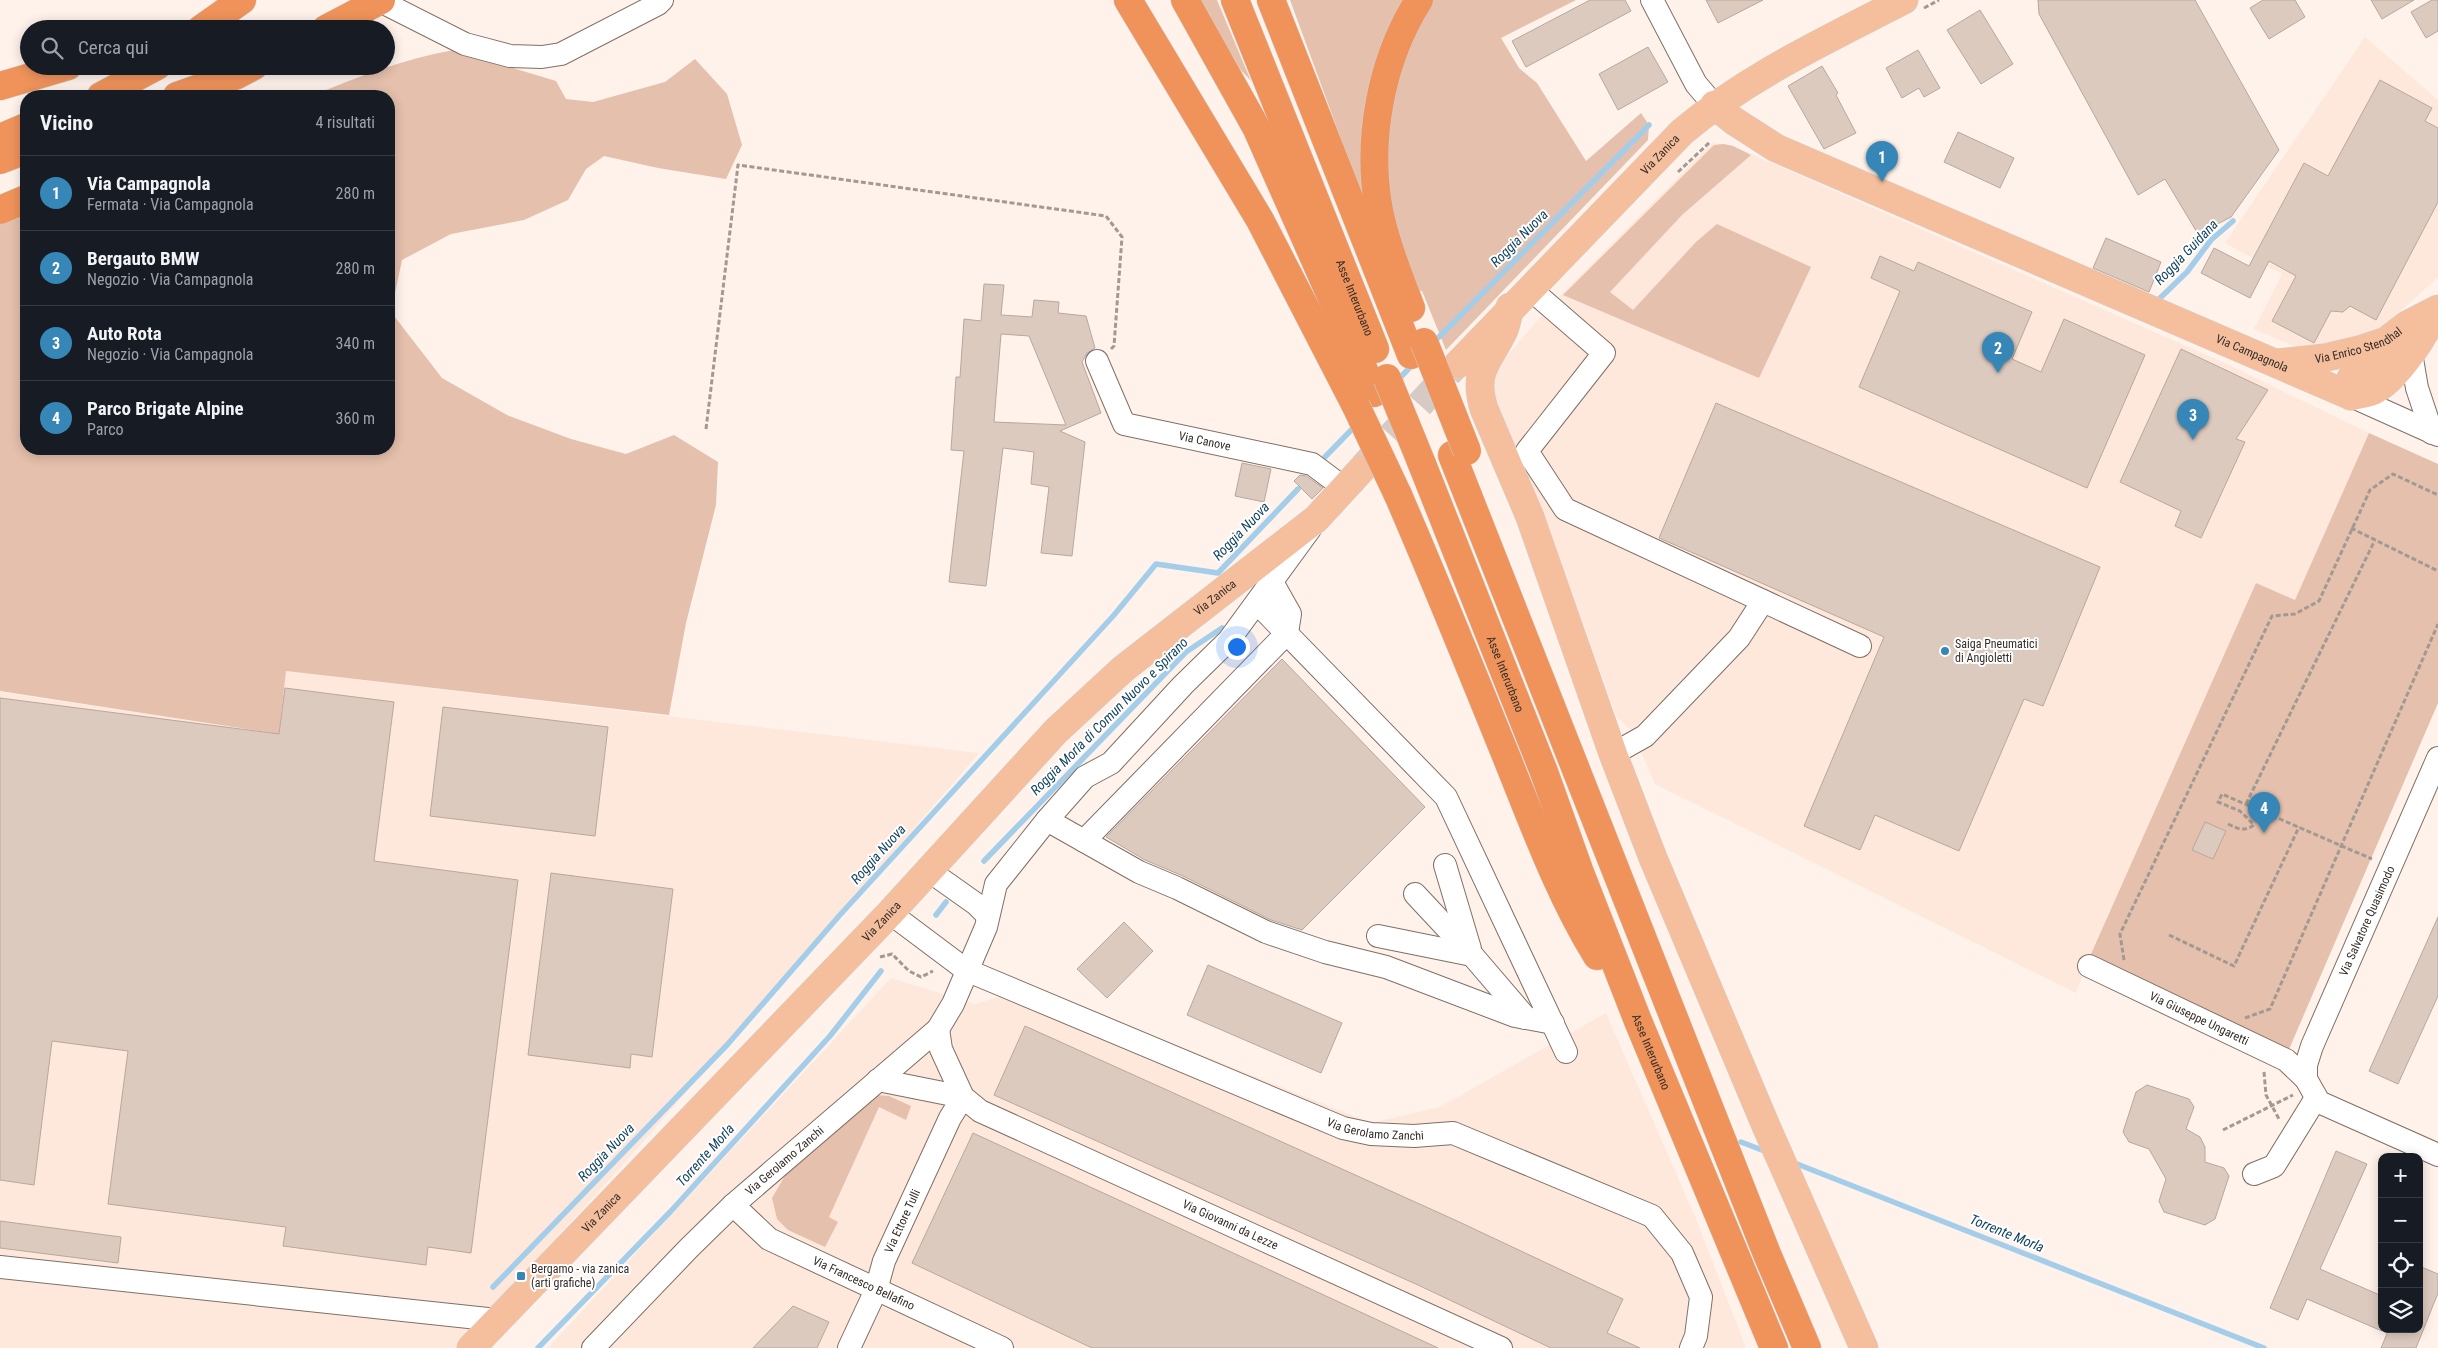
<!DOCTYPE html>
<html lang="it">
<meta charset="utf-8">
<style>
body{margin:0;font-family:"Roboto Condensed",sans-serif;background:#20242c;color:#f1f3f6}
.controls{position:absolute;right:15px;bottom:15px;display:grid;overflow:hidden;border-radius:10px;box-shadow:0 2px 12px #0003}
.controls button{width:45px;height:45px;display:grid;place-items:center;padding:0;border:0;border-bottom:1px solid #363941;background:#171b24;color:#f1f3f6;font:25px sans-serif}
.you{position:absolute;left:1236px;top:646px;width:18px;height:18px;margin:-12px;border:4px solid #fff;border-radius:50%;background:#1a73e8;box-shadow:0 0 0 8px #1a73e833}
.badge{display:grid;place-items:center;width:32px;height:32px;border-radius:50%;background:#3687b8;color:#fff;font-size:16px;font-weight:700}
.pin{position:absolute;translate:-50% -41px;filter:drop-shadow(0 1px 2px #0008)}
.pin::after{content:'';position:absolute;top:26px;width:18px;height:15px;background:inherit;clip-path:polygon(0 0,100% 0,50% 100%)}
.list{margin:0;padding:0;list-style:none}
h2{display:flex;justify-content:space-between;align-items:center;height:65px;margin:0;padding:0 20px;font-size:21px}
h2 small{font-size:16px;font-weight:400;color:#9ea1a6}
.list li{display:grid;grid-template-columns:32px 1fr auto;gap:15px;align-items:center;box-sizing:border-box;height:75px;padding:0 20px;border-top:1px solid #363941}
.list b{display:block;font-size:19px;white-space:nowrap}
.list p{margin:0;font-size:16px;white-space:nowrap;color:#9ea1a6}
.list em{font-size:16px;font-style:normal;color:#9ea1a6}
.icon{flex:none;width:28px;height:28px;fill:none;stroke:currentColor;stroke-width:2;stroke-linecap:round;stroke-linejoin:round}
.map{position:relative;flex:none;width:2438px;height:1348px;overflow:hidden}
.search{position:absolute;background:#171b24;box-shadow:0 2px 12px #0003;left:20px;top:20px;width:375px;height:55px;display:flex;align-items:center;gap:12px;box-sizing:border-box;padding:0 18px;border-radius:28px;color:#9ea1a6;font-size:19px}
.panel{position:absolute;background:#171b24;box-shadow:0 2px 12px #0003;left:20px;top:90px;width:375px;height:365px;border-radius:20px}
.map>svg:first-child{display:block}
.built{fill:#fde8db}
.green{fill:#e5c0ac}
.lines{fill:none;stroke-linecap:round;stroke-linejoin:round}
.stream{stroke:#a4cdea;stroke-width:5.5}
.building{fill:#ddcabf;stroke:#b9a79d;fill-rule:evenodd}
.major-tunnel{stroke:#d6cbc4;stroke-width:28;stroke-dasharray:28 14;stroke-linecap:butt}
.minor-casing{stroke:#806f65;stroke-width:24}
.major-casing{stroke:#d2d1d0;stroke-width:29}
.highway-casing{stroke:#d2d1d0;stroke-width:29}
.path{stroke:#a39993;stroke-width:3;stroke-dasharray:5 2.5;stroke-linecap:butt}
.minor{stroke:#fff;stroke-width:22}
.major{stroke:#f5be9d;stroke-width:28}
.highway{stroke:#ef935b;stroke-width:28}
.highway-bridge-casing{stroke:#d2d1d0;stroke-width:29;stroke-linecap:butt}
.highway-bridge{stroke:#ef935b;stroke-width:28}
.poi-dot{fill:#3687b8;stroke:#fff;stroke-width:2}
.labels{text-anchor:middle;dominant-baseline:central;stroke-width:4;stroke-linejoin:round;paint-order:stroke}
.street-label{font-size:12px;fill:#342d28;stroke:#fff}
.poi-label{font-size:12px;fill:#342d28;stroke:#fff;text-anchor:start}
.water-label{font-size:14px;font-style:italic;fill:#134562;stroke:#fff}
</style>
<div class="map">
<svg width="2438" height="1348" viewBox="0 0 2438 1348">
<rect width="100%" height="100%" fill="#fef2eb"/>
<!-- built -->
<path class="built" d="M2365,37L2438,100V277L2381,329L2346,341L2303,350L2254,329L2282,274L2225,243Z
M1712,143L1733,146L2227,364L2369,433L2295,600L2256,583L2087,963L2076,993L1655,784L1632,731L1616,716L1544,513L1483,384L1550,306Z
M285,671L979,753L630,1157L456,1348H0V692L279,734Z
M891,978L975,1004L1032,987L1371,1123L1440,1107L1606,1013L1696,1219L1746,1348H548Z"/>
<!-- green -->
<path class="green" d="M1200,0H1217L1251,81L1240,69Z
M1290,0H1409L1366,207Z
M1432,0H1576L1501,38L1519,68L1537,83L1586,161L1641,113L1649,125L1648,140L1446,350L1422,291H1414L1391,216L1385,137L1405,50Z
M454,50L556,81L566,99L593,102L665,82L695,59L727,94L742,145L726,179L658,168L604,156L586,169L568,200L524,220L451,234L402,260L391,312L442,378L507,415L571,439L626,454L674,435L718,462L716,505L686,623L669,715L286,671L279,734L0,691V220L26,210V449H389V96H311C358,77 403,59 454,50Z
M1724,144L1733,146L1751,155L1682,215L1610,292L1633,310L1696,242L1717,224L1811,267L1759,378L1563,295L1714,145Z
M2369,433L2438,464V703L2287,1054L2087,963L2256,583L2295,600Z
M875,1095L889,1096L911,1106L906,1120L879,1107L829,1217L838,1222L825,1247L788,1230L777,1219L772,1198L789,1169Z"/>
<g class="lines">
<!-- stream -->
<path class="stream" d="M2157,301L2187,272L2211,240L2233,221
M1432,344L1649,125
M1396,382L1414,363
M1325,457L1356,425
M984,861L1186,652L1222,628
M936,915L946,902
M1741,1142L1767,1152
M1792,1162L2264,1348
M493,1287L727,1045L839,916L1114,615L1156,564L1218,573L1298,489
M538,1348L671,1211L830,1036L881,971"/>
</g>
<!-- building -->
<path class="building" d="M1590,0H1625L1631,11L1526,67L1512,41Z
M1706,0H1763L1718,23Z
M2038,0H2195L2279,150L2231,217L2198,234L2165,179L2138,195L2039,14Z
M2263,0H2295L2305,17L2269,39L2250,8Z
M2371,0H2414L2382,19Z
M2432,0H2438V31L2426,38L2411,12Z
M1980,10L2013,64L1981,84L1947,30Z
M1648,47L1668,82L1618,110L1599,74Z
M1918,50L1940,88L1924,97L1919,88L1902,98L1886,68Z
M1822,66L1838,93L1836,95L1856,133L1824,149L1788,86Z
M2380,80L2432,108L2425,121L2438,128V202L2376,320L2350,306L2343,312L2331,311L2314,343L2272,321L2296,276L2269,261L2250,298L2201,273L2214,248L2249,266L2304,163L2328,176Z
M1958,132L2014,158L2000,188L1944,162Z
M2106,238L2161,262L2149,292L2093,268Z
M1880,256L1914,271L1918,262L2032,312L2012,359L2041,372L2064,319L2145,355L2087,488L1859,387L1900,291L1871,278Z
M984,284L1004,285L1001,315L1032,317L1034,300L1059,302L1058,313L1086,316L1095,348L1087,353L1082,362L1101,413L1060,431L1085,442L1072,556L1041,553L1049,487L1031,484L1034,452L1003,448L986,586L949,582L964,451L951,450L956,377H960L964,319L981,321ZM1001,334L1029,336L1066,425L994,422Z
M2181,349L2268,390L2236,439L2245,442L2201,538L2175,526L2181,511L2120,482Z
M1716,403L2100,567L2043,706L2024,699L1959,851L1875,815L1860,850L1804,826L1884,637L1659,538Z
M1242,463L1271,469L1264,502L1235,496Z
M1300,475L1306,476L1323,488L1312,499L1294,481Z
M1282,659L1425,807L1302,930L1271,920L1183,876L1145,860L1106,837Z
M285,688L394,702L374,861L518,880L471,1253L428,1247L426,1265L283,1246L286,1227L108,1204L128,1051L52,1041L34,1185L0,1180V698L279,734Z
M443,707L608,727L595,836L430,816Z
M2205,822L2226,831L2213,859L2192,850Z
M551,873L673,889L652,1057L631,1054L630,1068L528,1055Z
M2438,917V996L2398,1084L2369,1071Z
M1124,922L1153,951L1107,998L1077,969Z
M1208,965L1342,1023L1321,1073L1187,1015Z
M1025,1026L1455,1220L1623,1299L1607,1333L1640,1348H1551L1418,1285L994,1095Z
M2147,1085L2189,1099L2194,1107L2186,1129L2200,1137L2205,1147V1162L2224,1168L2229,1176L2215,1219L2205,1225L2164,1212L2159,1201L2166,1179L2149,1149L2129,1142L2123,1132L2136,1092Z
M973,1133L1162,1220L1438,1348H1092L912,1263Z
M2336,1151L2367,1164L2320,1269L2382,1296V1331L2307,1299L2298,1320L2270,1308Z
M0,1221L121,1237L118,1263L0,1248Z
M2419,1266L2438,1274V1293L2416,1348H2381L2389,1329H2419Z
M793,1306L829,1322L817,1348H753Z"/>
<g class="lines">
<!-- major-tunnel -->
<path class="major-tunnel" d="M1363,467L1455,366"/>
<!-- minor casing -->
<g class="minor-casing">
<g id="minor">
<path d="M1652,0L1696,84L1714,105"/>
<path d="M380,1L465,44L510,56L542,57L561,54L658,4L662,0"/>
<path d="M1529,288L1604,353L1527,451L1565,509L1860,646"/>
<path d="M2411,353L2417,388L2432,433"/>
<path id="s1" d="M1097,361L1124,424L1312,464L1344,488"/>
<path d="M2351,396L2438,435"/>
<path d="M1257,603L1446,797L1566,1052"/>
<path d="M1613,754L1645,736L1739,638L1763,601"/>
<path d="M2438,758L2312,1046L2306,1065V1079L2319,1102L2438,1155"/>
<path d="M1047,820L1139,872L1177,888L1266,932L1325,952L1386,967L1515,1016L1553,1023"/>
<path d="M1084,841L1287,633L1290,614L1272,582"/>
<path d="M1445,865L1470,949"/>
<path d="M928,870L976,904L987,915"/>
<path d="M1415,894L1472,955L1526,1018"/>
<path id="s2" d="M890,913L966,970L1343,1128L1371,1134L1414,1136L1453,1133L1652,1216L1682,1253L1701,1297L1696,1336L1691,1348"/>
<path d="M1378,936L1472,955"/>
<path id="s3" d="M2089,966L2286,1060L2306,1079"/>
<path id="s4" d="M938,1029L941,1049L963,1097L980,1111L1501,1348"/>
<path d="M878,1080L963,1097"/>
<path d="M2254,1174L2274,1166L2316,1098"/>
<path id="s5" d="M733,1205L769,1239L1002,1348"/>
<path d="M0,1267L497,1320"/>
<path id="s6" d="M593,1348L689,1248L733,1205L938,1029L953,1004L986,927L996,884L1047,820L1085,777L1111,763L1183,685L1229,640L1310,529"/>
<path id="s7" d="M849,1348L876,1290L884,1261L950,1118L963,1097"/>
</g>
</g>
<!-- major casing -->
<g class="major-casing">
<g id="major">
<path id="s8" d="M1714,105L1734,121L1776,148L2351,396"/>
<path d="M1510,307C1508,314 1507,323 1504,330C1489,362 1472,370 1484,409L1530,517L1613,754L1653,858L1766,1126L1864,1348"/>
<path id="s9" d="M2277,363L2324,358L2362,349L2386,341L2407,325L2438,309"/>
<path id="s10" d="M1458,364L1682,132C1748,76 1827,40 1904,0"/>
<path d="M2351,396C2358,395 2366,394 2373,391C2397,379 2425,336 2435,312"/>
<path d="M2351,396V378L2384,344"/>
<path id="s11" d="M471,1348L890,913L1056,731L1123,669L1316,519L1362,469"/>
</g>
</g>
<!-- highway casing -->
<g class="highway-casing">
<g id="highway">
<path d="M1128,0L1260,220L1356,406"/>
<path d="M1185,0L1257,129L1374,393"/>
<path id="s12" d="M1235,0L1375,349"/>
<path d="M1271,0L1411,355"/>
<path d="M201,29L242,0"/>
<path d="M326,29L381,0"/>
<path d="M0,86L68,66"/>
<path d="M101,96L157,66"/>
<path d="M177,96L237,75L254,66"/>
<path d="M0,138L26,127"/>
<path d="M0,160L26,150"/>
<path d="M0,210L26,199"/>
<path d="M1411,308C1399,276 1386,244 1379,210C1366,140 1381,60 1419,0"/>
<path d="M1452,455L1767,1254L1807,1348"/>
<path id="s13" d="M1422,464L1544,772L1579,870L1638,1021L1774,1348"/>
<path d="M1398,495C1434,578 1468,662 1502,746C1531,817 1557,891 1597,956"/>
</g>
</g>
<!-- path -->
<path class="path" d="M1924,8L1939,0
M1678,172L1710,142
M706,429L738,165L1106,216L1122,237L1114,346L1111,349
M2351,528L2438,571
M2246,804L2375,540
M2228,824C2238,829 2244,832 2254,825L2240,811L2218,802L2222,794L2372,859
M2169,935L2234,966L2299,827
M880,957L892,954L909,971L921,977L933,971
M2124,960L2120,934L2272,616L2295,614L2319,601L2370,490L2393,474L2438,495
M2245,1018L2270,1009L2438,624
M2264,1072L2266,1095L2279,1119
M2223,1130L2293,1095"/>
<!-- minor -->
<use href="#minor" class="minor"/>
<!-- major -->
<use href="#major" class="major"/>
<!-- highway -->
<use href="#highway" class="highway"/>
<!-- highway-bridge casing -->
<g class="highway-bridge-casing">
<path id="highway-bridge" d="M1424,342L1467,451
M1387,378L1422,464
M1356,406L1398,495"/>
</g>
<!-- highway-bridge -->
<use href="#highway-bridge" class="highway-bridge"/>
</g>
<!-- markers -->
<g class="poi-dot">
<circle cx="1945" cy="651" r="5"/>
<rect x="516" y="1271" width="10" height="10" rx="2.5"/>
</g>
<g class="labels">
<!-- street labels -->
<g class="street-label">
<text stroke="none"><textPath href="#s10" startOffset="291">Via Zanica</textPath></text>
<text stroke="none"><textPath href="#s12" startOffset="321">Asse Interurbano</textPath></text>
<text stroke="none"><textPath href="#s9" startOffset="84">Via Enrico Stendhal</textPath></text>
<text stroke="none"><textPath href="#s8" startOffset="594">Via Campagnola</textPath></text>
<text stroke="none"><textPath href="#s1" startOffset="151">Via Canove</textPath></text>
<text stroke="none"><textPath href="#s11" startOffset="1058">Via Zanica</textPath></text>
<text stroke="none"><textPath href="#s13" startOffset="226">Asse Interurbano</textPath></text>
<text stroke="none"><textPath href="#s11" startOffset="592">Via Zanica</textPath></text>
<text transform="translate(2367 921) rotate(-66)">Via Salvatore Quasimodo</text>
<text stroke="none"><textPath href="#s3" startOffset="122">Via Giuseppe Ungaretti</textPath></text>
<text stroke="none"><textPath href="#s13" startOffset="631">Asse Interurbano</textPath></text>
<text stroke="none"><textPath href="#s2" startOffset="536">Via Gerolamo Zanchi</textPath></text>
<text stroke="none"><textPath href="#s6" startOffset="268">Via Gerolamo Zanchi</textPath></text>
<text stroke="none"><textPath href="#s11" startOffset="188">Via Zanica</textPath></text>
<text stroke="none"><textPath href="#s7" startOffset="138">Via Ettore Tulli</textPath></text>
<text stroke="none"><textPath href="#s4" startOffset="370">Via Giovanni da Lezze</textPath></text>
<text stroke="none"><textPath href="#s5" startOffset="154">Via Francesco Bellafino</textPath></text>
</g>
<!-- poi labels -->
<g class="poi-label">
<text x="1955" y="644">Saiga Pneumatici<tspan x="1955" dy="14">di Angioletti</tspan></text>
<text x="531" y="1269">Bergamo - via zanica<tspan x="531" dy="14">(arti grafiche)</tspan></text>
</g>
<!-- water labels -->
<g class="water-label">
<text transform="translate(1519 238) rotate(-45)">Roggia Nuova</text>
<text transform="translate(2186 252) rotate(-46)">Roggia Guidana</text>
<text transform="translate(1241 531) rotate(-46)">Roggia Nuova</text>
<text transform="translate(1109 716) rotate(-45)">Roggia Morla di Comun Nuovo e Spirano</text>
<text transform="translate(878 854) rotate(-48)">Roggia Nuova</text>
<text transform="translate(606 1152) rotate(-46)">Roggia Nuova</text>
<text transform="translate(705 1155) rotate(-48)">Torrente Morla</text>
<text transform="translate(2007 1233) rotate(22)">Torrente Morla</text>
</g>
</g>
</svg>
<div class="controls">
<button>+</button>
<button>−</button>
<button><svg class="icon" aria-label="locate" viewBox="0 0 24 24"><circle cx="12" cy="12" r="6"/><path d="M12 2v4M12 18v4M2 12h4M18 12h4"/></svg></button>
<button><svg class="icon" aria-label="layers" viewBox="0 0 24 24"><path d="M12 4l9 5-9 5-9-5zM3 14l9 5 9-5"/></svg></button>
</div>
<div class="you"></div>
<div class="pin badge" style="left:1882px;top:182px">1</div>
<div class="pin badge" style="left:1998px;top:373px">2</div>
<div class="pin badge" style="left:2193px;top:440px">3</div>
<div class="pin badge" style="left:2264px;top:833px">4</div>
<div class="search"><svg class="icon" aria-label="search" viewBox="0 0 24 24"><circle cx="10" cy="10" r="6"/><path d="M15 15l6 6"/></svg>Cerca qui</div>
<section class="panel">
<h2>Vicino<small>4 risultati</small></h2>
<ul class="list">
<li><span class="badge">1</span><div><b>Via Campagnola</b><p>Fermata · Via Campagnola</p></div><em>280 m</em></li>
<li><span class="badge">2</span><div><b>Bergauto BMW</b><p>Negozio · Via Campagnola</p></div><em>280 m</em></li>
<li><span class="badge">3</span><div><b>Auto Rota</b><p>Negozio · Via Campagnola</p></div><em>340 m</em></li>
<li><span class="badge">4</span><div><b>Parco Brigate Alpine</b><p>Parco</p></div><em>360 m</em></li>
</ul>
</section>
</div>
